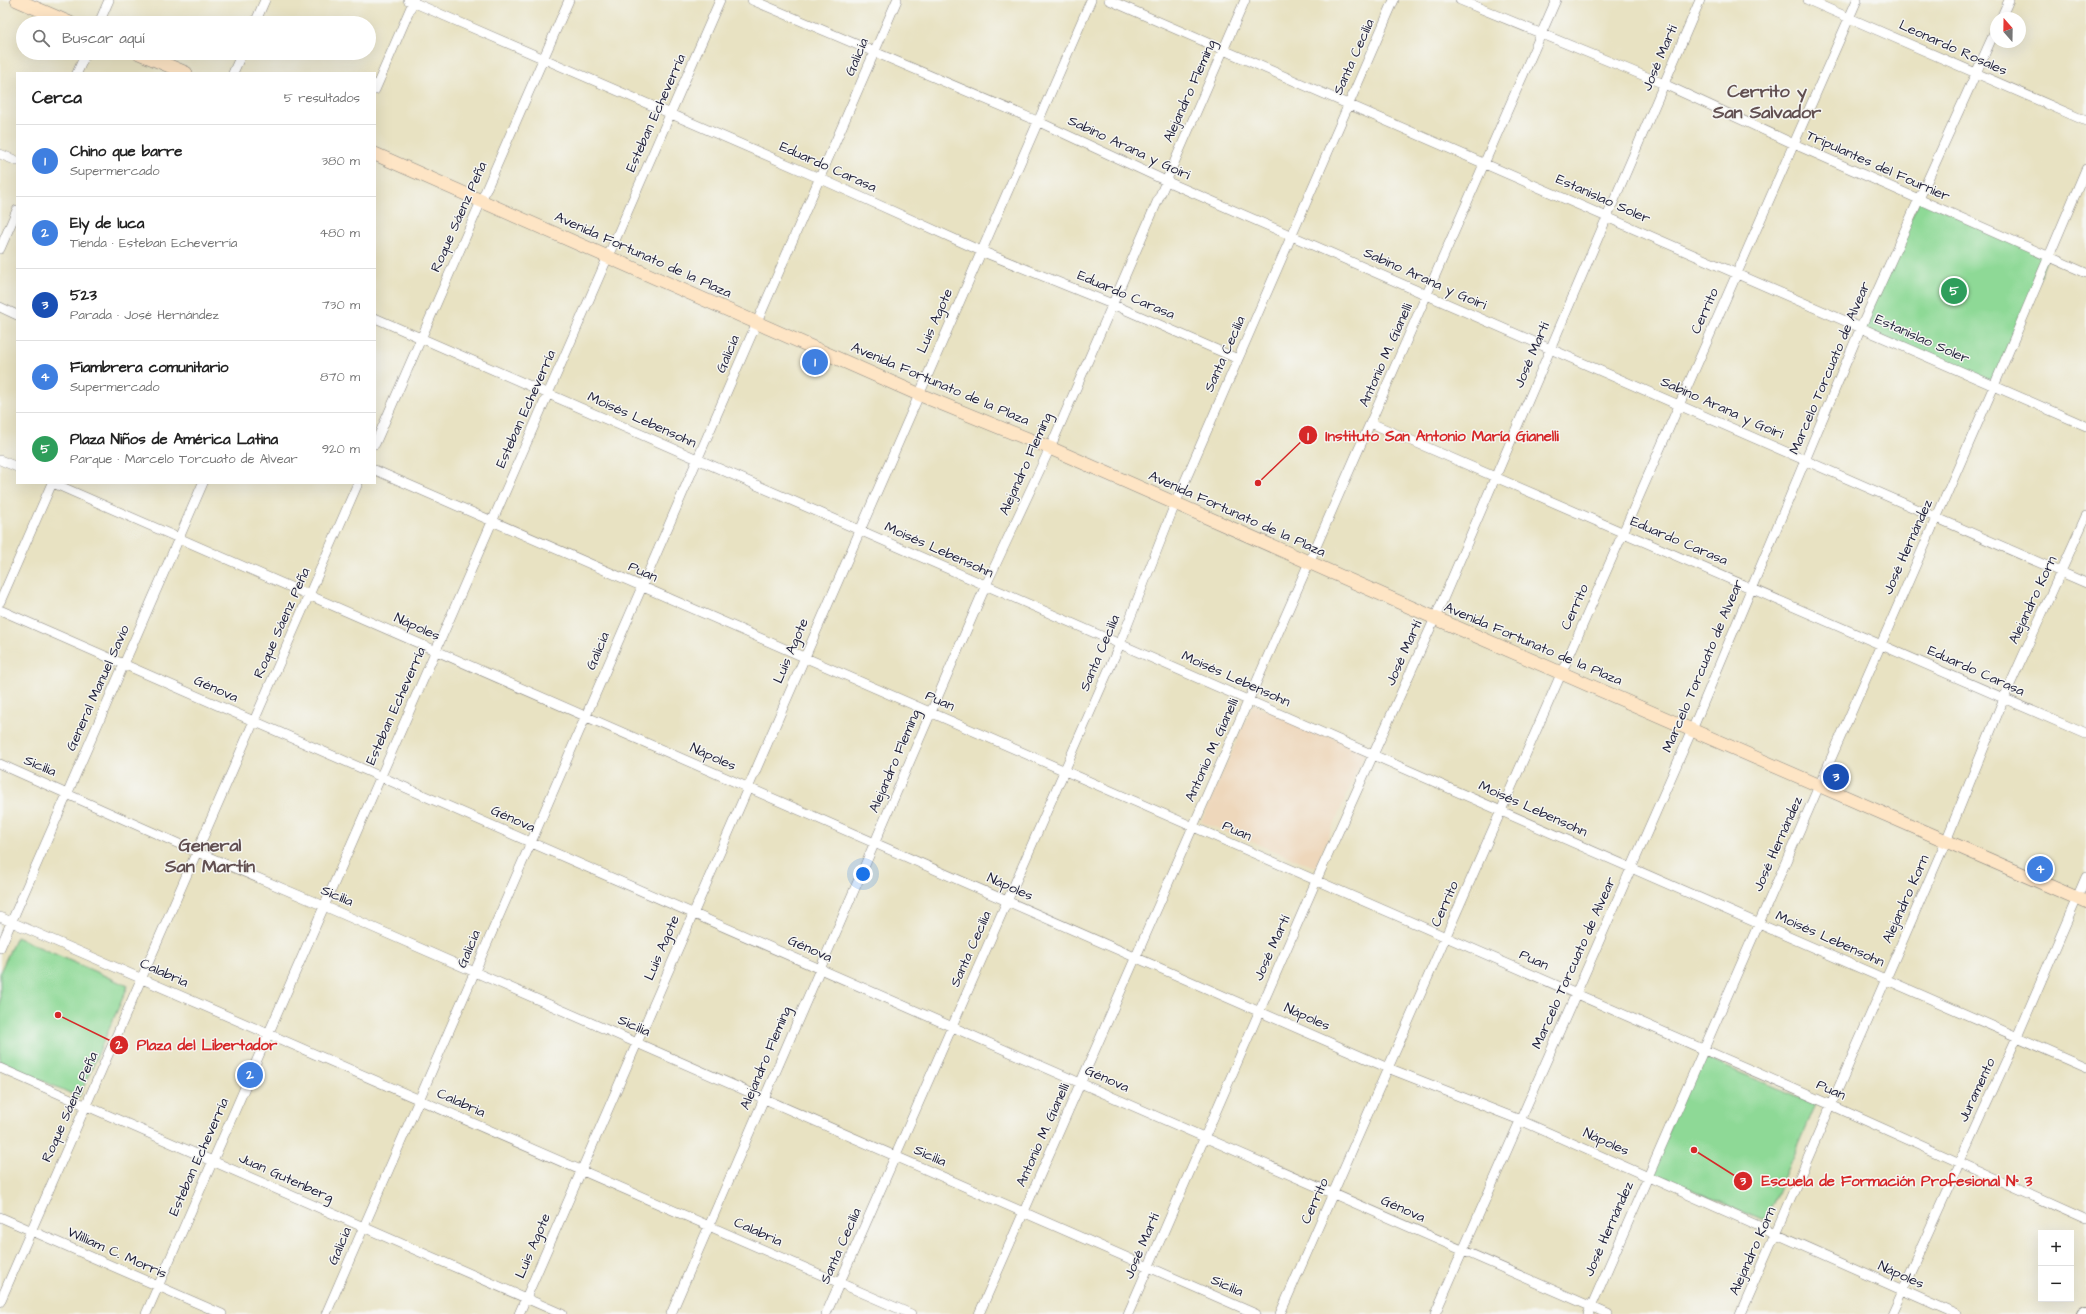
<!DOCTYPE html>
<html lang="es">
<meta charset="utf-8">
<style>
body{margin:0;font-family:"Architects Daughter",sans-serif;background:#f2f2f2;color:#222}
.controls{position:absolute;right:12px;bottom:12px;display:grid;overflow:hidden;border-radius:0px;box-shadow:0 4px 16px #0002}
.controls button{width:36px;height:36px;display:grid;place-items:center;padding:0;border:0;border-bottom:1px solid #e0e0e0;background:#fff;color:#222;font:20px sans-serif}
.compass{position:absolute;left:1990px;top:12px;width:36px;height:36px;border-radius:50%;background:#fff;box-shadow:0 4px 16px #0002;rotate:340deg}
.you{position:absolute;left:863px;top:874px;width:14px;height:14px;margin:-10px;border:3px solid #fff;border-radius:50%;background:#1a73e8;box-shadow:0 0 0 6px #1a73e833}
.badge{display:grid;place-items:center;width:26px;height:26px;border-radius:50%;background:#0b8043;color:#fff;font-size:13px;font-weight:700}
.pin{position:absolute;translate:-50% -50%;border:2px solid #fff;box-shadow:0 1px 4px #0006}
.list{margin:0;padding:0;list-style:none}
h2{display:flex;justify-content:space-between;align-items:center;height:52px;margin:0;padding:0 16px;font-size:17px}
h2 small{font-size:13px;font-weight:400;color:#767676}
.list li{display:grid;grid-template-columns:26px 1fr auto;gap:12px;align-items:center;box-sizing:border-box;height:72px;padding:0 16px;border-top:1px solid #e0e0e0}
.list b{display:block;font-size:15px;white-space:nowrap}
.list p{margin:0;font-size:13px;white-space:nowrap;color:#767676}
.list em{font-size:13px;font-style:normal;color:#767676}
.icon{flex:none;width:22px;height:22px;fill:none;stroke:currentColor;stroke-width:2;stroke-linecap:round;stroke-linejoin:round}
.map{position:relative;flex:none;width:2086px;height:1314px;overflow:hidden}
.search{position:absolute;background:#fff;box-shadow:0 4px 16px #0002;left:16px;top:16px;width:360px;height:44px;display:flex;align-items:center;gap:10px;box-sizing:border-box;padding:0 14px;border-radius:22px;color:#767676;font-size:15px}
.panel{position:absolute;background:#fff;box-shadow:0 4px 16px #0002;left:16px;top:72px;width:360px;height:412px;border-radius:0px}
.map>svg:first-child{display:block}
.built{fill:#eed7bb}
.green{fill:#8ed996;stroke:#587e68}
.lines{fill:none;stroke-linecap:round;stroke-linejoin:round}
.minor-casing{stroke:#85827e;stroke-width:10}
.tertiary-casing{stroke:#85827e;stroke-width:14}
.secondary-casing{stroke:#85827e;stroke-width:14}
.minor{stroke:#fff;stroke-width:9}
.tertiary{stroke:#fff;stroke-width:12}
.secondary{stroke:#fee5c5;stroke-width:13}
.labels{text-anchor:middle;dominant-baseline:central;stroke-width:3;stroke-linejoin:round;paint-order:stroke}
.street-label{font-size:14px;fill:#22223b;stroke:#f6f6f2}
.district-label{font-size:18px;font-weight:bold;fill:#625051;stroke:#f6f6f2}
.leader{fill:none;stroke:#d62828;stroke-width:1.5}
.callout-dot{fill:#d62828;stroke:#f6f6f2;stroke-width:1.5}
.mark-label{font-size:12px;text-anchor:middle;font-weight:bold;fill:#fff}
.callout-label{font-size:15px;text-anchor:middle;font-weight:bold;fill:#d62828;stroke:#f6f6f2;stroke-width:3;stroke-linejoin:round;paint-order:stroke}
</style>
<div class="map">
<svg width="2086" height="1314" viewBox="0 0 2086 1314">
<rect width="100%" height="100%" fill="#f6f6f2"/>
<filter id="ink" filterUnits="userSpaceOnUse"><feTurbulence type="fractalNoise" baseFrequency=".025" numOctaves="2"/><feDisplacementMap in="SourceGraphic" scale="8" xChannelSelector="R" yChannelSelector="G"/><feConvolveMatrix kernelMatrix="1 2 1 2 8 2 1 2 1" color-interpolation-filters="sRGB"/></filter>
<filter id="wash" filterUnits="userSpaceOnUse"><feTurbulence type="fractalNoise" baseFrequency=".012" numOctaves="4" result="noise"/><feDisplacementMap in="SourceGraphic" scale="16" xChannelSelector="R" yChannelSelector="G"/><feGaussianBlur stdDeviation="0.9" result="paint"/><feColorMatrix in="noise" values="0 0 0 0 0 0 0 0 0 0 0 0 0 0 0 0 0 1.4 0 .05"/><feComposite in="paint" operator="in"/></filter>
<g filter="url(#wash)">
<rect width="100%" height="100%" fill="#e8e2c2"/>
<!-- built -->
<path class="built" d="M1253,704L1366,751L1315,867L1201,822Z"/>
<!-- green -->
<path class="green" d="M1920,199L2048,256L1994,386L1861,327Z
M16,937L128,986L79,1097L0,1062V972Z
M1700,1056L1815,1104L1765,1221L1650,1172Z"/>
</g>
<g filter="url(#ink)">
<g class="lines">
<!-- minor casing -->
<g class="minor-casing">
<path id="minor" d="M408,0L819,178L981,251L1112,304L1238,359
M752,0L1037,121L1166,181L2086,583
M1109,0L2086,426
M1460,0L1664,84L1794,144L2086,273
M1808,0L2086,121
M2001,18L2009,0
M99,23L109,0
M255,23L265,0
M77,73L86,53
M233,73L242,53
M375,90L414,0
M0,154L17,161
M0,249L17,210
M0,307L17,315
M375,318L2086,1067
M1371,423L2086,734
M375,444L569,0
M0,460L17,467
M375,470L1831,1105L2086,1220
M53,483L1388,1068L1520,1120L1957,1314
M0,602L52,483
M0,610L1608,1314
M0,764L197,852L324,906L1256,1314
M0,917L911,1314
M0,948L203,483
M0,1068L562,1314
M0,1217L222,1314
M0,1302L358,483
M146,1314L720,0
M326,1314L897,0
M519,1314L1091,0
M671,1314L986,585L1050,448L1245,0
M826,1314L1120,644L1175,504L1394,0
M979,1314L1556,0
M1128,1314L1316,881L1435,618L1700,0
M1280,1314L1857,0
M1435,1314L1692,730L1861,327L1996,29
M1588,1314L1994,386L2086,169
M1740,1314L1946,841L2004,698L2086,516
M1891,1314L2017,1037L2086,877"/>
</g>
<!-- tertiary casing -->
<g class="tertiary-casing">
<path id="tertiary" d="M2083,1314L2086,1312"/>
</g>
<!-- secondary casing -->
<g class="secondary-casing">
<path id="secondary" d="M17,0L70,23
M139,53L186,73
M375,154L918,394L1050,448L1435,618L2086,902"/>
</g>
<!-- minor -->
<use href="#minor" class="minor"/>
<!-- tertiary -->
<use href="#tertiary" class="tertiary"/>
<!-- secondary -->
<use href="#secondary" class="secondary"/>
</g>
</g>
<g class="labels">
<!-- street labels -->
<g class="street-label">
<text transform="translate(1953 48) rotate(24)">Leonardo Rosales</text>
<text transform="translate(857 57) rotate(-67)">Galicia</text>
<text transform="translate(1354 57) rotate(-66)">Santa Cecilia</text>
<text transform="translate(1660 58) rotate(-67)">José Martí</text>
<text transform="translate(1190 91) rotate(-66)">Alejandro Fleming</text>
<text transform="translate(656 113) rotate(-66)">Esteban Echeverría</text>
<text transform="translate(1129 148) rotate(25)">Sabino Arana y Goiri</text>
<text transform="translate(1878 166) rotate(24)">Tripulantes del Fournier</text>
<text transform="translate(828 167) rotate(24)">Eduardo Carasa</text>
<text transform="translate(1603 199) rotate(24)">Estanislao Soler</text>
<text transform="translate(459 217) rotate(-66)">Roque Sáenz Peña</text>
<text transform="translate(643 255) rotate(24)">Avenida Fortunato de la Plaza</text>
<text transform="translate(1425 279) rotate(24)">Sabino Arana y Goiri</text>
<text transform="translate(1126 295) rotate(23)">Eduardo Carasa</text>
<text transform="translate(1705 311) rotate(-66)">Cerrito</text>
<text transform="translate(935 321) rotate(-66)">Luis Agote</text>
<text transform="translate(1922 339) rotate(24)">Estanislao Soler</text>
<text transform="translate(728 354) rotate(-67)">Galicia</text>
<text transform="translate(1225 354) rotate(-66)">Santa Cecilia</text>
<text transform="translate(1386 355) rotate(-66)">Antonio M. Gianelli</text>
<text transform="translate(1532 355) rotate(-67)">José Martí</text>
<text transform="translate(1830 368) rotate(-67)">Marcelo Torcuato de Alvear</text>
<text transform="translate(940 384) rotate(23)">Avenida Fortunato de la Plaza</text>
<text transform="translate(1722 408) rotate(24)">Sabino Arana y Goiri</text>
<text transform="translate(526 409) rotate(-66)">Esteban Echeverría</text>
<text transform="translate(642 420) rotate(24)">Moisés Lebensohn</text>
<text transform="translate(1026 464) rotate(-66)">Alejandro Fleming</text>
<text transform="translate(1237 514) rotate(24)">Avenida Fortunato de la Plaza</text>
<text transform="translate(1679 541) rotate(23)">Eduardo Carasa</text>
<text transform="translate(1908 547) rotate(-66)">José Hernández</text>
<text transform="translate(939 550) rotate(24)">Moisés Lebensohn</text>
<text transform="translate(643 572) rotate(24)">Puan</text>
<text transform="translate(2033 600) rotate(-65)">Alejandro Korn</text>
<text transform="translate(1575 607) rotate(-66)">Cerrito</text>
<text transform="translate(282 623) rotate(-66)">Roque Sáenz Peña</text>
<text transform="translate(417 627) rotate(24)">Nápoles</text>
<text transform="translate(1533 644) rotate(23)">Avenida Fortunato de la Plaza</text>
<text transform="translate(598 651) rotate(-67)">Galicia</text>
<text transform="translate(791 651) rotate(-67)">Luis Agote</text>
<text transform="translate(1100 653) rotate(-67)">Santa Cecilia</text>
<text transform="translate(1404 653) rotate(-66)">José Martí</text>
<text transform="translate(1703 666) rotate(-67)">Marcelo Torcuato de Alvear</text>
<text transform="translate(1976 671) rotate(24)">Eduardo Carasa</text>
<text transform="translate(1236 679) rotate(24)">Moisés Lebensohn</text>
<text transform="translate(98 688) rotate(-66)">General Manuel Savio</text>
<text transform="translate(216 689) rotate(24)">Génova</text>
<text transform="translate(940 701) rotate(24)">Puan</text>
<text transform="translate(396 706) rotate(-66)">Esteban Echeverría</text>
<text transform="translate(1212 750) rotate(-66)">Antonio M. Gianelli</text>
<text transform="translate(713 757) rotate(24)">Nápoles</text>
<text transform="translate(895 761) rotate(-67)">Alejandro Fleming</text>
<text transform="translate(40 766) rotate(23)">Sicilia</text>
<text transform="translate(1533 809) rotate(24)">Moisés Lebensohn</text>
<text transform="translate(513 819) rotate(24)">Génova</text>
<text transform="translate(1237 831) rotate(24)">Puan</text>
<text transform="translate(1778 844) rotate(-66)">José Hernández</text>
<text transform="translate(1010 887) rotate(24)">Nápoles</text>
<text transform="translate(337 896) rotate(23)">Sicilia</text>
<text transform="translate(1906 899) rotate(-66)">Alejandro Korn</text>
<text transform="translate(1445 904) rotate(-66)">Cerrito</text>
<text transform="translate(1830 939) rotate(24)">Moisés Lebensohn</text>
<text transform="translate(662 948) rotate(-67)">Luis Agote</text>
<text transform="translate(1272 948) rotate(-66)">José Martí</text>
<text transform="translate(469 949) rotate(-67)">Galicia</text>
<text transform="translate(810 949) rotate(24)">Génova</text>
<text transform="translate(971 949) rotate(-66)">Santa Cecilia</text>
<text transform="translate(1534 960) rotate(24)">Puan</text>
<text transform="translate(1574 963) rotate(-66)">Marcelo Torcuato de Alvear</text>
<text transform="translate(164 973) rotate(24)">Calabria</text>
<text transform="translate(1307 1017) rotate(24)">Nápoles</text>
<text transform="translate(634 1026) rotate(24)">Sicilia</text>
<text transform="translate(766 1058) rotate(-67)">Alejandro Fleming</text>
<text transform="translate(1107 1079) rotate(24)">Génova</text>
<text transform="translate(1831 1090) rotate(24)">Puan</text>
<text transform="translate(1977 1090) rotate(-65)">Juramento</text>
<text transform="translate(461 1103) rotate(24)">Calabria</text>
<text transform="translate(70 1107) rotate(-66)">Roque Sáenz Peña</text>
<text transform="translate(1043 1135) rotate(-66)">Antonio M. Gianelli</text>
<text transform="translate(1606 1142) rotate(24)">Nápoles</text>
<text transform="translate(930 1156) rotate(24)">Sicilia</text>
<text transform="translate(199 1157) rotate(-66)">Esteban Echeverría</text>
<text transform="translate(286 1178) rotate(24)">Juan Gutenberg</text>
<text transform="translate(1315 1201) rotate(-66)">Cerrito</text>
<text transform="translate(1403 1209) rotate(24)">Génova</text>
<text transform="translate(1609 1229) rotate(-66)">José Hernández</text>
<text transform="translate(758 1232) rotate(24)">Calabria</text>
<text transform="translate(340 1246) rotate(-67)">Galicia</text>
<text transform="translate(533 1246) rotate(-67)">Luis Agote</text>
<text transform="translate(841 1246) rotate(-66)">Santa Cecilia</text>
<text transform="translate(1142 1246) rotate(-67)">José Martí</text>
<text transform="translate(1753 1251) rotate(-66)">Alejandro Korn</text>
<text transform="translate(117 1253) rotate(24)">William C. Morris</text>
<text transform="translate(1901 1275) rotate(24)">Nápoles</text>
<text transform="translate(1227 1286) rotate(24)">Sicilia</text>
</g>
<!-- district labels -->
<g class="district-label">
<text x="1767" y="91">Cerrito y<tspan x="1767" dy="21">San Salvador</tspan></text>
<text x="210" y="845">General<tspan x="210" dy="21">San Martín</tspan></text>
</g>
</g>
<!-- callouts -->
<path class="leader" d="M1258 483L1308 435M58 1015L119 1045M1694 1150L1743 1181"/>
<g class="callout-dot">
<circle cx="1258" cy="483" r="4"/>
<circle cx="58" cy="1015" r="4"/>
<circle cx="1694" cy="1150" r="4"/>
<circle cx="1308" cy="435" r="10"/>
<circle cx="119" cy="1045" r="10"/>
<circle cx="1743" cy="1181" r="10"/>
</g>
<g class="mark-label">
<text x="1308" y="440">1</text>
<text x="119" y="1049">2</text>
<text x="1743" y="1185">3</text>
</g>
<g class="callout-label">
<text x="1442" y="441">Instituto San Antonio María Gianelli</text>
<text x="207" y="1050">Plaza del Libertador</text>
<text x="1897" y="1186">Escuela de Formación Profesional N° 3</text>
</g>
</svg>
<div class="controls">
<button>+</button>
<button>−</button>
</div>
<svg class="compass" viewBox="-18 -18 36 36"><path d="M0-13l5 13h-10z" fill="#e53935"/><path d="M0 13l5-13h-10z" fill="#767676"/></svg>
<div class="you"></div>
<div class="pin badge" style="left:815px;top:362px;background:#3f7fe0">1</div>
<div class="pin badge" style="left:250px;top:1075px;background:#3f7fe0">2</div>
<div class="pin badge" style="left:1836px;top:777px;background:#1a4fb4">3</div>
<div class="pin badge" style="left:2040px;top:869px;background:#3f7fe0">4</div>
<div class="pin badge" style="left:1954px;top:291px;background:#2e9e5b">5</div>
<div class="search"><svg class="icon" aria-label="search" viewBox="0 0 24 24"><circle cx="10" cy="10" r="6"/><path d="M15 15l6 6"/></svg>Buscar aquí</div>
<section class="panel">
<h2>Cerca<small>5 resultados</small></h2>
<ul class="list">
<li><span class="badge" style="background:#3f7fe0">1</span><div><b>Chino que barre</b><p>Supermercado</p></div><em>380 m</em></li>
<li><span class="badge" style="background:#3f7fe0">2</span><div><b>Ely de luca</b><p>Tienda · Esteban Echeverría</p></div><em>480 m</em></li>
<li><span class="badge" style="background:#1a4fb4">3</span><div><b>523</b><p>Parada · José Hernández</p></div><em>730 m</em></li>
<li><span class="badge" style="background:#3f7fe0">4</span><div><b>Fiambrera comunitario</b><p>Supermercado</p></div><em>870 m</em></li>
<li><span class="badge" style="background:#2e9e5b">5</span><div><b>Plaza Niños de América Latina</b><p>Parque · Marcelo Torcuato de Alvear</p></div><em>920 m</em></li>
</ul>
</section>
</div>
